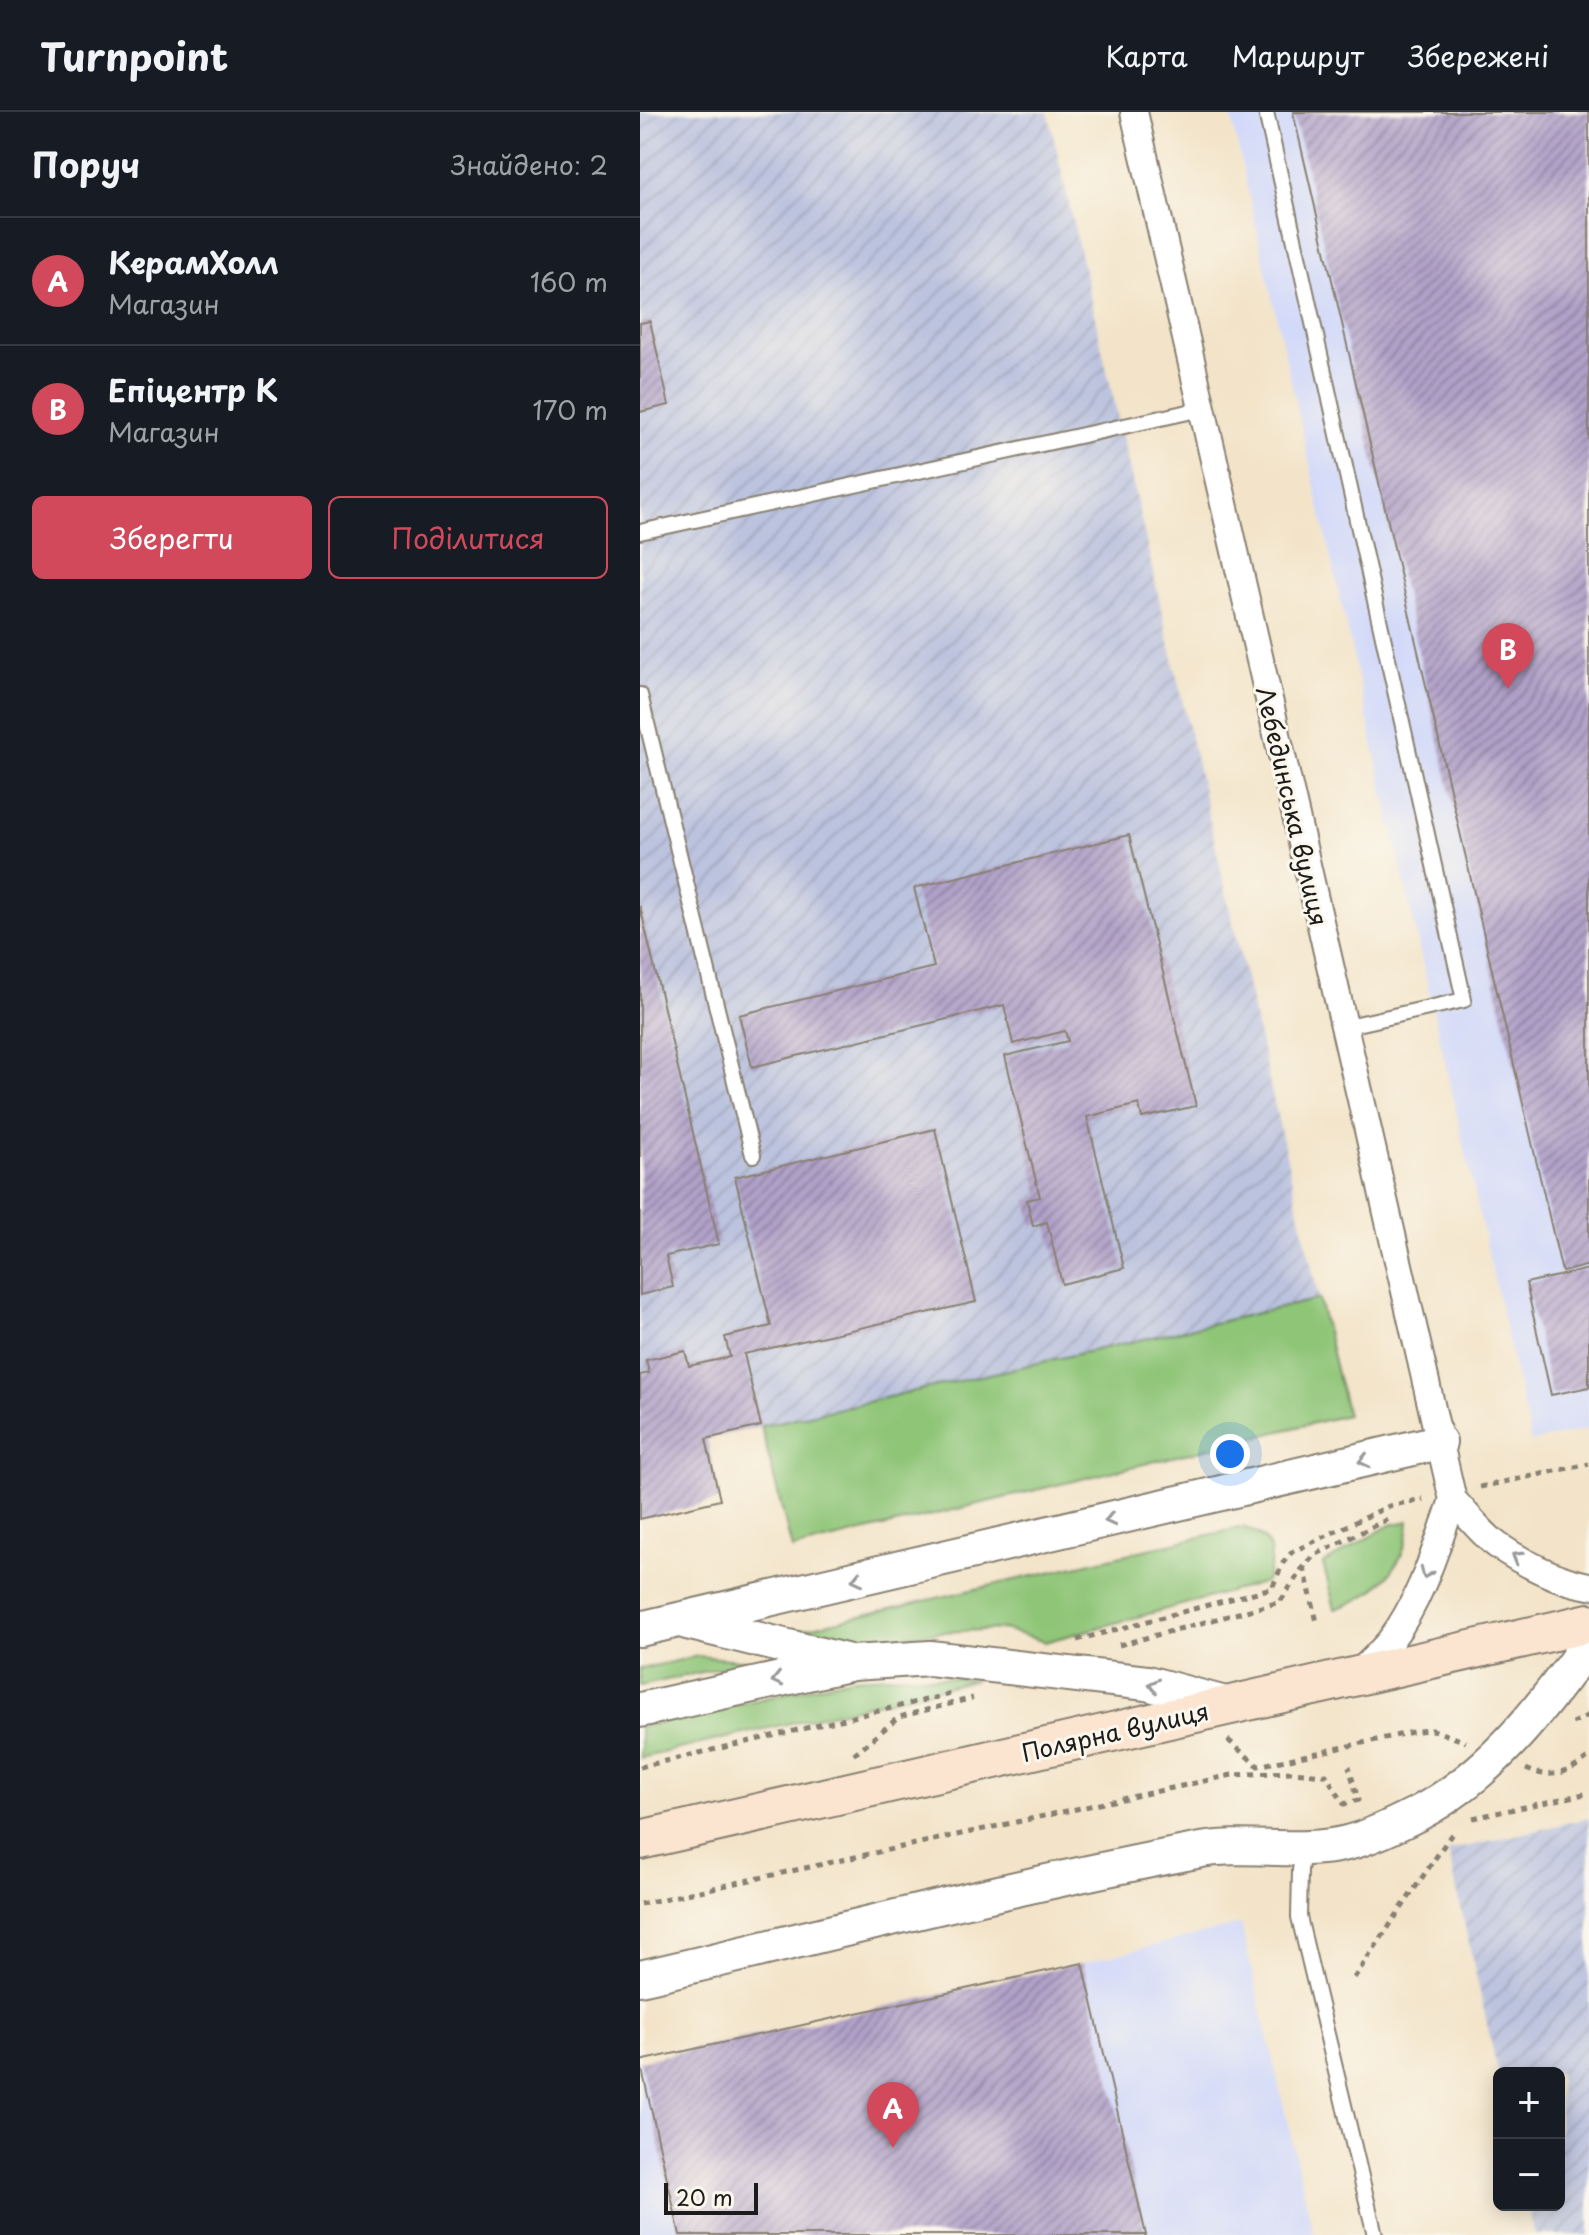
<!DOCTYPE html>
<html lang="uk">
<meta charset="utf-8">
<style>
body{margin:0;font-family:"Playpen Sans",sans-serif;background:#20242c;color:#f1f3f6}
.controls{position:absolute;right:24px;bottom:24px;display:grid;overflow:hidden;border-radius:12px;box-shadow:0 4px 20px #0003}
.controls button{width:72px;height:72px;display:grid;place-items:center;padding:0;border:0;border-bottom:2px solid #363941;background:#171b24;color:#f1f3f6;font:40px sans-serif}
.scale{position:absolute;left:24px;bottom:20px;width:94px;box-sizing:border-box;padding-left:8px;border:4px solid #1c1c1c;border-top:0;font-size:22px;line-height:28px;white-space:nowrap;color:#1c1c1c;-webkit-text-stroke:6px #fbf7ec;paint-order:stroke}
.you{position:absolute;left:590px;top:1342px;width:28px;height:28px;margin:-20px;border:6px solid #fff;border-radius:50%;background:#1a73e8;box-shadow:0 0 0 12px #1a73e833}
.badge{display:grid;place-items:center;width:52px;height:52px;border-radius:50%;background:#d1495b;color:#fff;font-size:26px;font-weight:700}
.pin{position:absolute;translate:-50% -66px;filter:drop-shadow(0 2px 4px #0008)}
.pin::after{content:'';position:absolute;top:42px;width:28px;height:24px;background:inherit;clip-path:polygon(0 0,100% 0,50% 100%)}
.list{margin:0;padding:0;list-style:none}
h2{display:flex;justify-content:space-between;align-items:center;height:104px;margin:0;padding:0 32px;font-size:34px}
h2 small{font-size:26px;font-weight:400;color:#9ea1a6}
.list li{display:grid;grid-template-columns:52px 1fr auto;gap:24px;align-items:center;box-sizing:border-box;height:128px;padding:0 32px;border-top:2px solid #363941}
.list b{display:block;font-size:30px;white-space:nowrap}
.list p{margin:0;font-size:26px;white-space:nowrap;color:#9ea1a6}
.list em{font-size:26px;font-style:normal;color:#9ea1a6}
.actions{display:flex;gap:16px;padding:24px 32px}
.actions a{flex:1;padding:18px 0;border:2px solid #d1495b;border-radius:12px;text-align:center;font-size:28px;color:#d1495b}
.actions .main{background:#d1495b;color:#fff}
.map{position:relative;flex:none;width:949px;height:2123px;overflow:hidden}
header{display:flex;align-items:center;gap:48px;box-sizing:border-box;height:112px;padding:0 40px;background:#171b24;border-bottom:2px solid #363941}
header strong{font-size:38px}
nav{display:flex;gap:44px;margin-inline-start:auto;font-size:28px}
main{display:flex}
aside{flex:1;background:#171b24}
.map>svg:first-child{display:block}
.built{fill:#d2d9f9}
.industrial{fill:url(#industrial-furrows)}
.green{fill:#8ec577;stroke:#55704a;stroke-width:2}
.building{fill:url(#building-hatch)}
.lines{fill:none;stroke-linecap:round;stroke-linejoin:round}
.service-casing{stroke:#888072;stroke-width:18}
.minor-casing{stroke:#888072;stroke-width:30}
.tertiary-casing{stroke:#888072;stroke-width:38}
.secondary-casing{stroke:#888072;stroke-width:42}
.path{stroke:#888072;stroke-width:5;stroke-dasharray:6 6;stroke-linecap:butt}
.service{stroke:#fff;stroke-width:14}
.minor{stroke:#fff;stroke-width:26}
.tertiary{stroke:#fff;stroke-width:34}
.secondary{stroke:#fce5d0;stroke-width:38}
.oneway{stroke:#999}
.labels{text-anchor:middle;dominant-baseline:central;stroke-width:6;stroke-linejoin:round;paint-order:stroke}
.street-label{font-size:24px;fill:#1c1c1c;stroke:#fbf7ec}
</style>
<header>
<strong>Turnpoint</strong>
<nav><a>Карта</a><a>Маршрут</a><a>Збережені</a></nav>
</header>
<main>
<aside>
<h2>Поруч<small>Знайдено: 2</small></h2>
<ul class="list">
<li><span class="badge">A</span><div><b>КерамХолл</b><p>Магазин</p></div><em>160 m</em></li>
<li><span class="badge">B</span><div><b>Епіцентр К</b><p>Магазин</p></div><em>170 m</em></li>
</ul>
<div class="actions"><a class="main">Зберегти</a><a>Поділитися</a></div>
</aside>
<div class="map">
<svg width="949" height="2123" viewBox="0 0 949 2123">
<defs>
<pattern id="industrial-furrows" width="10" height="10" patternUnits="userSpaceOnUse" patternTransform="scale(2)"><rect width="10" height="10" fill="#bcc3de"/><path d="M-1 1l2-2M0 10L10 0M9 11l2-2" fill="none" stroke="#a1a7be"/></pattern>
<pattern id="building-hatch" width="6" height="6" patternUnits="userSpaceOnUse" patternTransform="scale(2)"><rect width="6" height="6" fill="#b1a0c8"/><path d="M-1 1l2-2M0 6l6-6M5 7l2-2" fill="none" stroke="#8f82a2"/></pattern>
</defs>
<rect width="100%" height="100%" fill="#fbf7ec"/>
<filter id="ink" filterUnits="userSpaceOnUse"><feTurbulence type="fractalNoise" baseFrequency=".0125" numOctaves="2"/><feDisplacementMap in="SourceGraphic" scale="16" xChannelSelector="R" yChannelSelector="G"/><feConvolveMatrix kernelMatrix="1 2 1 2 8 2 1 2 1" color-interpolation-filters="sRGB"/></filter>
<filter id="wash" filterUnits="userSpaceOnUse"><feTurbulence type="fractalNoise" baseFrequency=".006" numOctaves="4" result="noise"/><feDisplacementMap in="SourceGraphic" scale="32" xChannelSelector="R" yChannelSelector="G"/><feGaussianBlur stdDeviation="1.8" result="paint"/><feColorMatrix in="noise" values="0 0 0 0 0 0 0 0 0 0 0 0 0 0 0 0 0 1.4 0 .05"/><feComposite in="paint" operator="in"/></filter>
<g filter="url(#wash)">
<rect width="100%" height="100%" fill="#f3e4c9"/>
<!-- built -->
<path class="built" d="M590,0H949V1317L891,1330Z
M601,1812L674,2123H0V1950L443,1851Z"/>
<!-- industrial -->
<path class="industrial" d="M0,0H408L679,1187L67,1327L80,1388L0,1407Z
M949,1706V2123H895L888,2093H919V1961H859V1965L808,1739Z"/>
<!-- green -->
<path class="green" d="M679,1187L707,1303L152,1437L121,1314Z
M769,1409C767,1454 737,1484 695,1497L683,1452L750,1413Z
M603,1415C634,1427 635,1440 626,1470L405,1530L363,1517L300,1520L173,1534L146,1521Z
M58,1544L110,1549L0,1574V1557Z
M268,1563L335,1568L0,1646V1615L212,1566Z"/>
<g id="blocks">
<!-- building -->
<path class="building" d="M653,0H949V1153L922,1160Z
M10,209L29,293L0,300V211Z
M489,723L556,994L502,1006L499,992L447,1005L484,1156L422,1172L407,1110L393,1114L387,1088L400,1085L365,944L428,929L425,919L373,932L364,893L112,955L99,903L294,855L274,776Z
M0,794L79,1132L26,1144L33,1175L0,1183Z
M295,1017L336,1190L104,1242L121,1314L66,1327L80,1388L0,1407V1263L9,1261L6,1248L45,1239L49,1254L90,1245L85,1225L131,1214L95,1065Z
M949,1157V1275L911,1283L886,1171Z
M443,1851L506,2123H40L0,1949Z"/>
</g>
</g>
<g filter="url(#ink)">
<use href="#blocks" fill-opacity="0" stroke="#888072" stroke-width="2"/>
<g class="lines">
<!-- service casing -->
<g class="service-casing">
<path id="service" d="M626,0L824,888L704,915
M0,420L562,297
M0,583L113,1043
M664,1735L660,1758L659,1805L735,2123"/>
</g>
<!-- minor casing -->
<g class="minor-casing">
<path id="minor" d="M494,0L813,1388C827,1402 841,1421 857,1433C883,1451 918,1469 949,1474
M716,1564C727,1553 740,1541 750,1529C781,1488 796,1436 813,1388"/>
</g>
<!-- tertiary casing -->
<g class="tertiary-casing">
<path id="tertiary" d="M47,1510L205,1549
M0,1517L799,1330
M0,1598L213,1551L290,1546L507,1571L589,1593
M0,1866C185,1823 369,1775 556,1739C605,1729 658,1743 707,1731C731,1725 757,1712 779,1701C852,1662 902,1596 949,1531"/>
</g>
<!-- secondary casing -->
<g class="secondary-casing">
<path id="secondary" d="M0,1728L949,1511"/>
</g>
<!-- path -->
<path class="path" d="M840,1375L949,1352
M664,1455L677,1510
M437,1528L632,1476L643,1451L652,1440L749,1394L783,1387
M479,1533L640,1490L664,1454L675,1443L752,1405
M932,1611L949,1603
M588,1628L618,1654L777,1619L793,1618L826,1630
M214,1642L259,1605L333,1586
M0,1655L311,1582
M886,1657C911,1668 929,1661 949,1645
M833,1706L949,1681
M0,1792L592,1663L651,1660L686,1663L704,1692L718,1688L709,1654
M714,1866L813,1720"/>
<!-- service -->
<use href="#service" class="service"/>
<!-- minor -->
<use href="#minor" class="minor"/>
<!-- tertiary -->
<use href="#tertiary" class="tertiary"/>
<!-- secondary -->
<use href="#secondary" class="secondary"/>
</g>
<!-- one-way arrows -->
<defs><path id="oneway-chevron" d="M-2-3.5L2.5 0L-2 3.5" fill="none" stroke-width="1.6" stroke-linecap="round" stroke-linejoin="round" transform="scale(2)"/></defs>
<g class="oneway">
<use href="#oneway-chevron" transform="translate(724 1349) rotate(167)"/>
<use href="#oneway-chevron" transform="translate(470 1408) rotate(167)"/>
<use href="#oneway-chevron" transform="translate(877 1445) rotate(-149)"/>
<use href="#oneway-chevron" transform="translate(786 1461) rotate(114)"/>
<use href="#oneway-chevron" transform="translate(217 1467) rotate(167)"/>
<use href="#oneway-chevron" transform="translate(137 1568) rotate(167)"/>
<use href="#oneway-chevron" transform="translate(514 1573) rotate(-167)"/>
</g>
</g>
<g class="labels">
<!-- street labels -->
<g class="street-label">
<text transform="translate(653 694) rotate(77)">Лебединська вулиця</text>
<text transform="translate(475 1619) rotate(-13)">Полярна вулиця</text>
</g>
</g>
</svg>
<div class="controls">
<button>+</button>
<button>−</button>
</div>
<div class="scale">20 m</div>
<div class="you"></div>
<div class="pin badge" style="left:253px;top:2036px">A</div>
<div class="pin badge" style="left:868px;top:577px">B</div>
</div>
</main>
